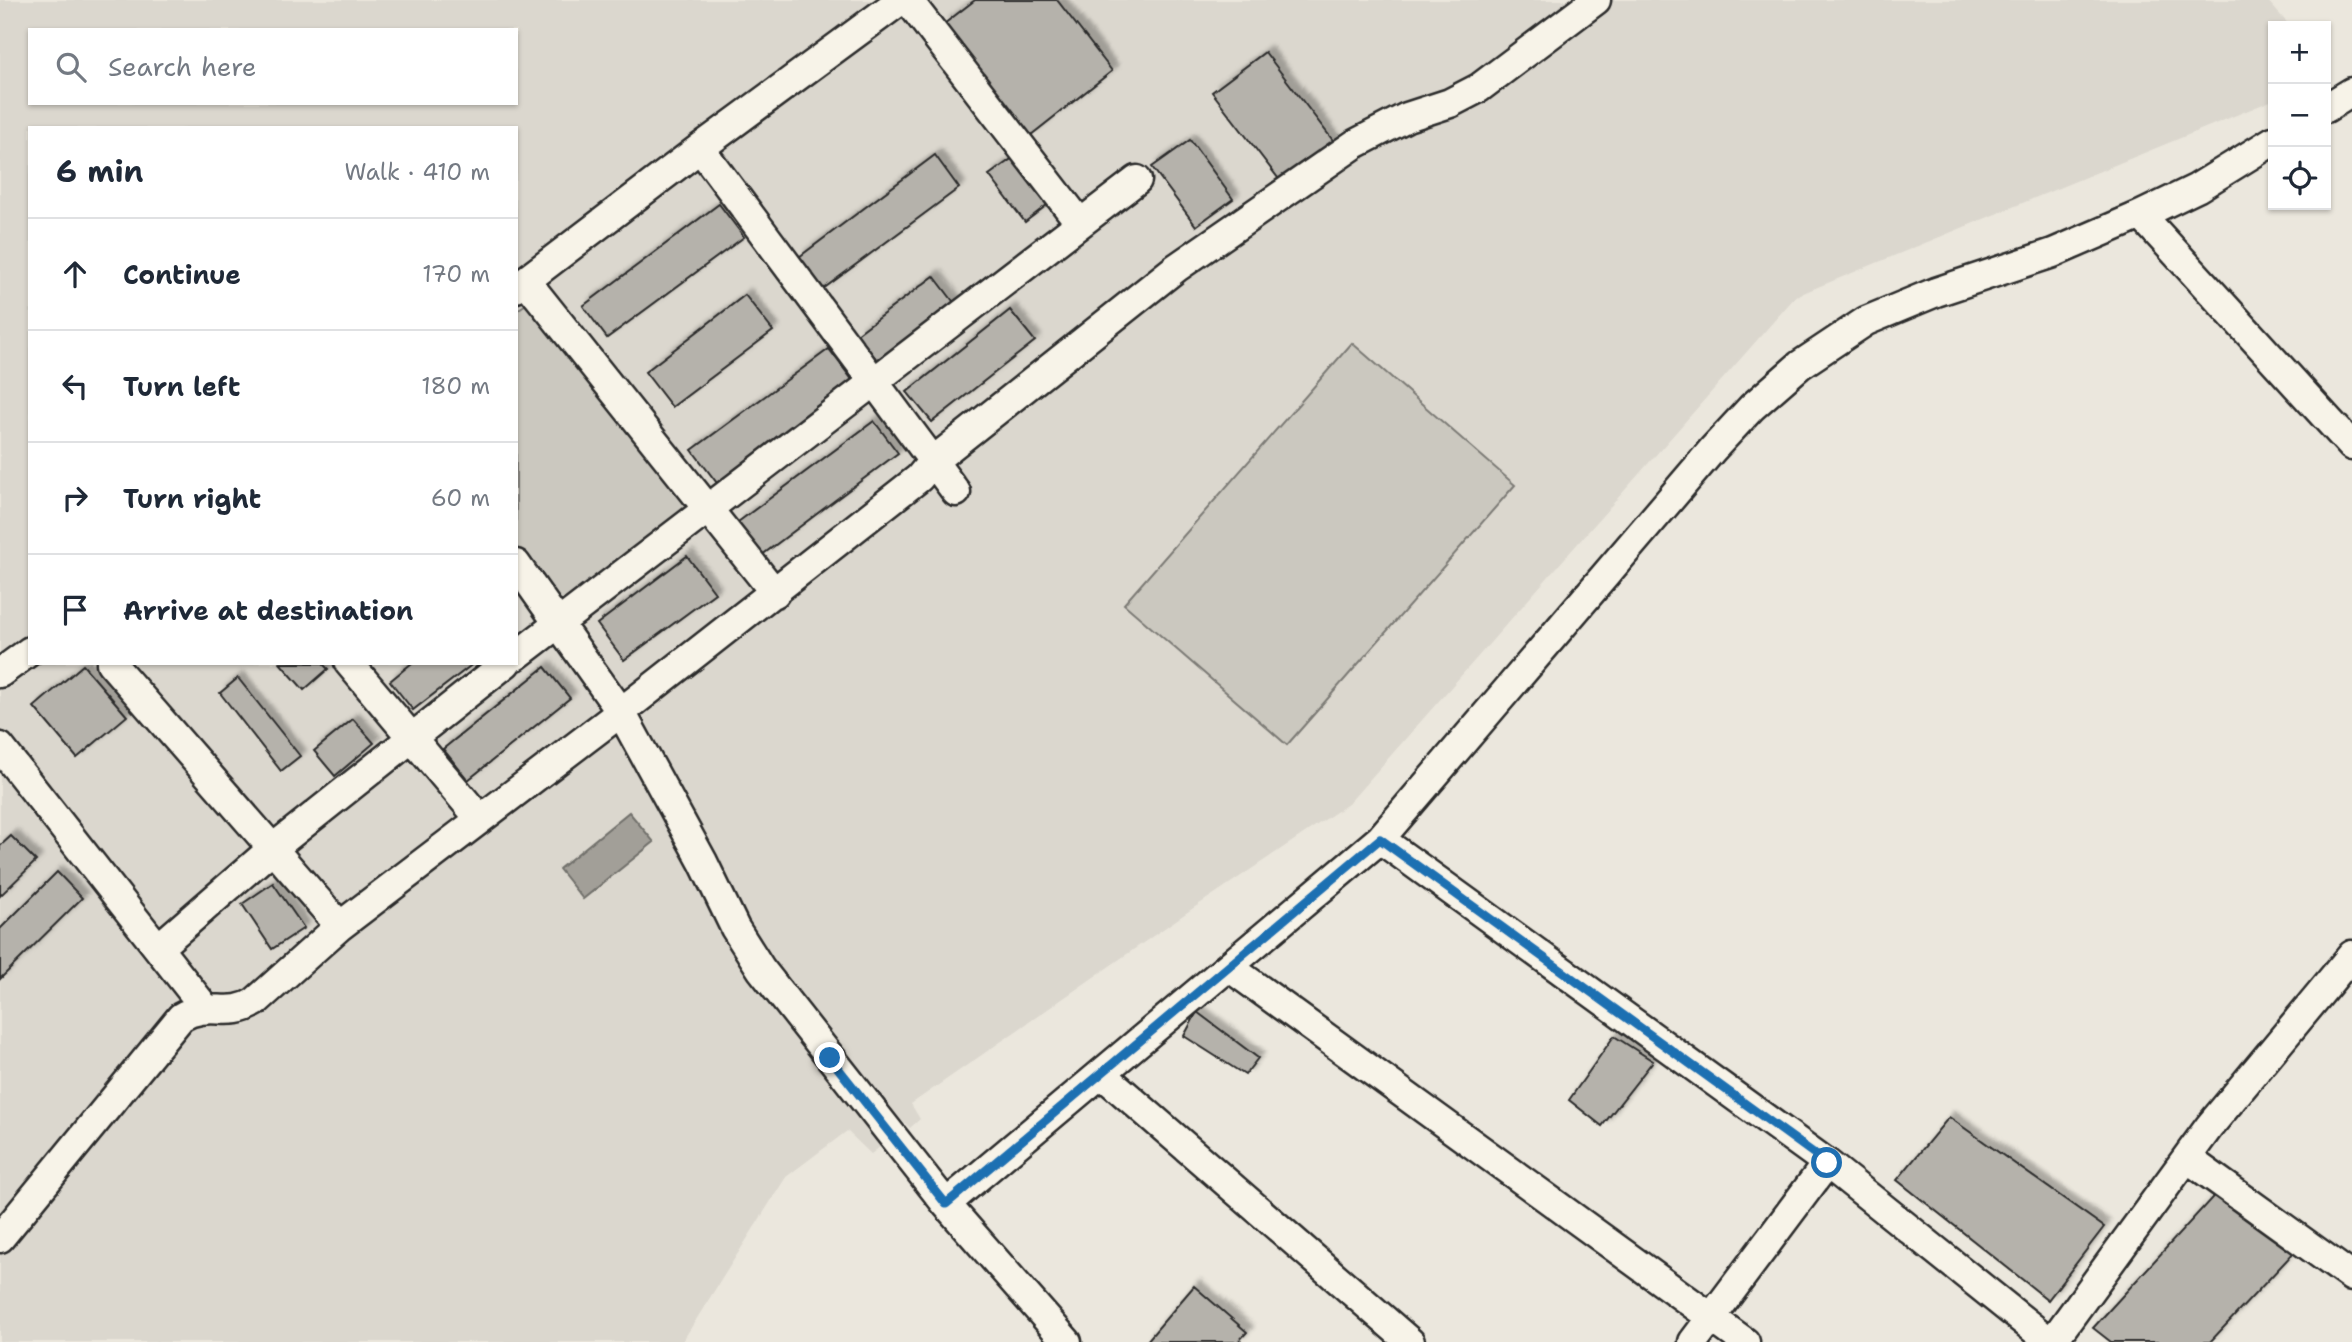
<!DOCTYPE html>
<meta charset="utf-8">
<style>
body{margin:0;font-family:"Shantell Sans",sans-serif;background:#f2f2f3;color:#1f2937}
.controls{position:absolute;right:21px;top:21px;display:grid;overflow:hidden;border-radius:0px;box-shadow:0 2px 5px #0004}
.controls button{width:63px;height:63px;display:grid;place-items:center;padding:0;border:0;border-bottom:2px solid #e0e1e3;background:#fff;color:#1f2937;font:35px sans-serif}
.stop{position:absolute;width:21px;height:21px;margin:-16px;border:5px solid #1f6fb2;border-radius:50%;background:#fff}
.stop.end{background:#1f6fb2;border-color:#fff;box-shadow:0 2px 7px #0008}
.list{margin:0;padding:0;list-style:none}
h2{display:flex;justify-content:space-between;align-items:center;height:91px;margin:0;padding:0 28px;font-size:30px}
h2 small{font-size:23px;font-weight:400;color:#747a83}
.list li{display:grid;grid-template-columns:46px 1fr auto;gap:21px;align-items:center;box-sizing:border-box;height:112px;padding:0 28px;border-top:2px solid #e0e1e3}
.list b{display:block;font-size:26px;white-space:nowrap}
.list em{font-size:23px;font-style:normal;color:#747a83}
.icon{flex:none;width:38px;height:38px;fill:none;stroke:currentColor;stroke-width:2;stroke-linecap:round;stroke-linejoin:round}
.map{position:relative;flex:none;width:2352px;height:1342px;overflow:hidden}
.search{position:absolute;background:#fff;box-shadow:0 2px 5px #0004;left:28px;top:28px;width:490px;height:77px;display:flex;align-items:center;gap:18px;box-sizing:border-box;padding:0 24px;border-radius:0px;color:#747a83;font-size:26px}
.panel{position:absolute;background:#fff;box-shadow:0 2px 5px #0004;left:28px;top:126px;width:490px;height:539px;border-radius:0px}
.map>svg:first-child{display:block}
.built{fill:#dbd7ce;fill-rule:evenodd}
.green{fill:#cbc8bf;stroke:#7b7a75;stroke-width:2}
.water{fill:#a29f98;stroke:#72716c;stroke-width:2}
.building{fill:#b5b2ab;stroke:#2b2b2b;stroke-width:2;filter:url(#shadow)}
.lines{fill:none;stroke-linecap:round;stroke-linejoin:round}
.minor-casing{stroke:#2b2b2b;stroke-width:33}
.minor{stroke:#f7f3e8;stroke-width:28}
.route{stroke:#1f6fb2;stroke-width:9}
</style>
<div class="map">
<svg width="2352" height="1342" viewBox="0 0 2352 1342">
<defs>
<filter id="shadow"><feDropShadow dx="6" dy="-6" stdDeviation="2" flood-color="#0004"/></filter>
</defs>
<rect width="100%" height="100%" fill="#ebe7dd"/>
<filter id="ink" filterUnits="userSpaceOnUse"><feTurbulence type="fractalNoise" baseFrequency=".0143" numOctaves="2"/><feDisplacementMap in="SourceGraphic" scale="14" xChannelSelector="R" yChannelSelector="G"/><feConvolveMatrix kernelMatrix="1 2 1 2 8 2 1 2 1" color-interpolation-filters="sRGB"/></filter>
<g filter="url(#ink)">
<!-- built -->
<path class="built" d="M0,0H2267L2290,26H2273V100L1796,296L1348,804L1189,911L911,1104L920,1119L910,1128L872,1094L851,1107L885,1143L871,1154L847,1131L786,1177L682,1342H0ZM30,30H516V103H30ZM30,128H516V663H30Z"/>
<!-- green -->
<path class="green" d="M529,302L695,517L565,616L516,553V311Z
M1352,343L1515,485L1287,745L1124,604Z"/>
<!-- water -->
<path class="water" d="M629,812L654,842L583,899L559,869Z"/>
<!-- building -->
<path class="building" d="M975,0H1057L1112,71L1031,135L944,24Z
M1265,52L1338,147L1285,187L1212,92Z
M1190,140L1233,199L1196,226L1152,167Z
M935,155L959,188L823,289L799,257Z
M1017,155L1052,201L1025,222L989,175Z
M719,204L744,237L607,338L583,306Z
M934,276L959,309L883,368L857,334Z
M745,295L773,331L672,407L645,372Z
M1010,310L1035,341L932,422L907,392Z
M829,349L853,381L717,483L692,450Z
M874,421L898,453L762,555L738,522Z
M687,556L715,593L624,660L597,624Z
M280,663H322L328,669L304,690Z
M412,663H474L413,710L390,681Z
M83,665L127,716L77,758L34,707Z
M545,667L570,698L468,780L443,749Z
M238,678L300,756L281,771L220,693Z
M353,719L374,743L335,776L314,751Z
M11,836L36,861L0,896V846Z
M57,872L82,898L0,979V929Z
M273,883L304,928L272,949L242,904Z
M1197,1012L1258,1058L1245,1075L1184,1036Z
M1614,1036L1653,1061L1602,1126L1569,1100Z
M1949,1117L2104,1227L2048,1300L1897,1180Z
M2220,1189L2298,1248L2210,1342H2111L2093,1328Z
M1194,1286L1247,1332L1238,1342H1146Z"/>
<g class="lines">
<!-- minor casing -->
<g class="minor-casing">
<path id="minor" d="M908,0L1080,223
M2326,108L2352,92
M700,148L956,492
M2141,215L2352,446
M526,281L775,593
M516,288L700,148L901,0
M516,564L621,712L703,862L735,928L761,969L946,1204L1067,1342
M516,656L1137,180
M111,663L340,926
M349,663L480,819
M0,673L30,651
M0,747L205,1008
M1380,839L1827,1163L2050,1342
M158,948L272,849L506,663
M1229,967L1745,1342
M1102,1074L1410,1342
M2187,1158L2352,1277
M946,1204L1380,839L1713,449L1752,407L1800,365L1866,321L1936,292L2053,253L2141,215L2197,188L2273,141
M0,1238L181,1017C210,1000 229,1019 255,1002L340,926L621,712L919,478L933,461L1176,268L1355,144L1407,117L1450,103L1479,88L1596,0
M1693,1342L1827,1163
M2052,1342L2209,1127L2352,955"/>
</g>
<!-- minor -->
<use href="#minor" class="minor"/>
</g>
</g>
<g class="lines" filter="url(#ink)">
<!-- route -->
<path class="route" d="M830,1058L946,1204L1380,839L1827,1163"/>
</g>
</svg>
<div class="controls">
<button>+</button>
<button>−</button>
<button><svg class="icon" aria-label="locate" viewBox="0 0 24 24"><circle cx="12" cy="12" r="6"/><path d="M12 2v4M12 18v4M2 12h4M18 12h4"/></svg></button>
</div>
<div class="stop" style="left:1827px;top:1163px"></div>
<div class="stop end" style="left:830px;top:1058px"></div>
<div class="search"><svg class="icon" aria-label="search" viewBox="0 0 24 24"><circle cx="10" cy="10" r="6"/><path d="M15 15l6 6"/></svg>Search here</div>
<section class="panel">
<h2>6 min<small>Walk · 410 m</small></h2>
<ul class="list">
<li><svg class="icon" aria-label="ahead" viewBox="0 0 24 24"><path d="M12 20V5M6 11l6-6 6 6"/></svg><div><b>Continue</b></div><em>170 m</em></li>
<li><svg class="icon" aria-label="left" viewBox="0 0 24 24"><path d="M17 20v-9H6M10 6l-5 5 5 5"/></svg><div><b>Turn left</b></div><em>180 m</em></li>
<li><svg class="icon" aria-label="right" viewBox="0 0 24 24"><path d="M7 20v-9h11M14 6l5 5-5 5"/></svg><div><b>Turn right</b></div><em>60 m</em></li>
<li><svg class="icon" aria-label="arrive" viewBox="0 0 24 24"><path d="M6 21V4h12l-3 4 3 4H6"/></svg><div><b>Arrive at destination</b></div></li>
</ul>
</section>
</div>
